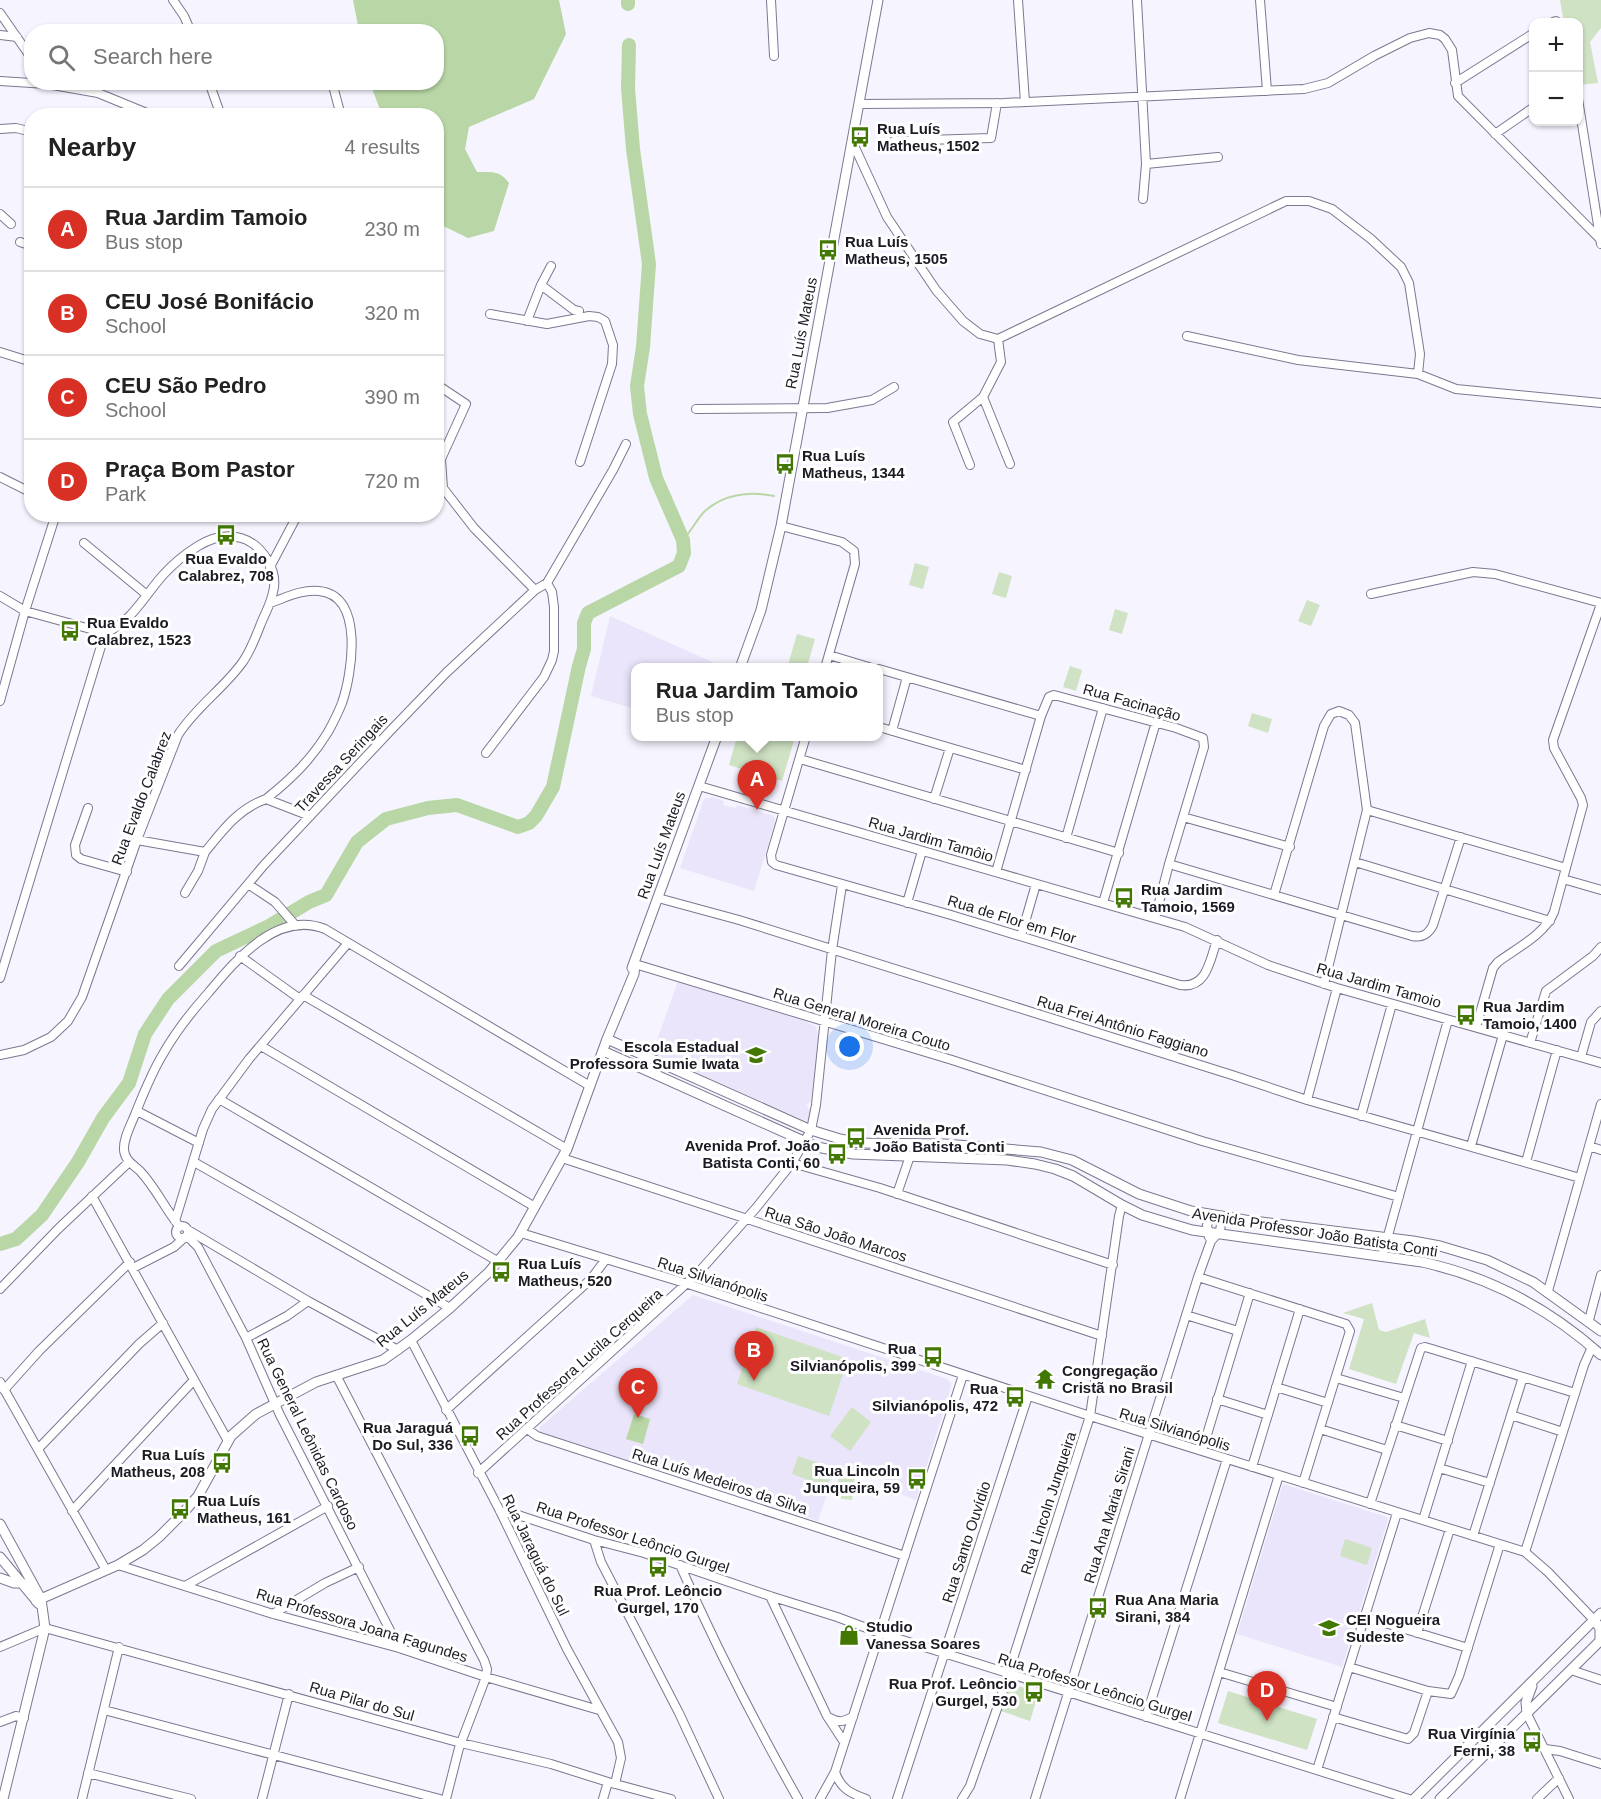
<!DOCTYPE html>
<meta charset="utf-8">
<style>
body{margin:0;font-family:Arial,sans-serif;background:#f2f2f2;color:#222}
.controls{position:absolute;right:18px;top:18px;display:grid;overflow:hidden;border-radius:12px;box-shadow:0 2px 4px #0004}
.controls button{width:54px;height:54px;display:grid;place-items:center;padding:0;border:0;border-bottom:2px solid #e0e0e0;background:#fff;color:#222;font:30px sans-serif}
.you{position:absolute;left:850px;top:1047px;width:21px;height:21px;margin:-15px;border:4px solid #fff;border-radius:50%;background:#1a73e8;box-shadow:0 0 0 9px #1a73e833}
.badge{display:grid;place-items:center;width:39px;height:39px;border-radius:50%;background:#d93025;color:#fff;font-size:20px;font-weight:700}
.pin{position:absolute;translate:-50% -50px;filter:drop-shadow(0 2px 3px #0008)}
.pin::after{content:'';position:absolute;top:32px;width:21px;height:18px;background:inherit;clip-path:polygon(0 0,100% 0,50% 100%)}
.popup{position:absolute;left:631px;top:663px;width:252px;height:78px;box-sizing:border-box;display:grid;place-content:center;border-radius:12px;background:#fff;filter:drop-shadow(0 2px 4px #0005);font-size:20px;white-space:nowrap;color:#767676}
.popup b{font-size:22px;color:#222}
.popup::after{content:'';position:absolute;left:50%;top:100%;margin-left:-12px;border:12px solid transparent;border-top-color:#fff}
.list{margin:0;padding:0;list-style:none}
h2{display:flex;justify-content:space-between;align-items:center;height:78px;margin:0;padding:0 24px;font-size:26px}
h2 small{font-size:20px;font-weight:400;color:#767676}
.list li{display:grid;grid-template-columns:39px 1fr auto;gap:18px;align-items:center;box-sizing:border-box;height:84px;padding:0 24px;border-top:2px solid #e0e0e0}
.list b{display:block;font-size:22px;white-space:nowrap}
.list p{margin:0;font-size:20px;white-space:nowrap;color:#767676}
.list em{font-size:20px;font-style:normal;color:#767676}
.icon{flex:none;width:33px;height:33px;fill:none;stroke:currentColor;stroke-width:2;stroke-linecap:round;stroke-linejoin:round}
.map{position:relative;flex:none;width:1601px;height:1799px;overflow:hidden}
.search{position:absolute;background:#fff;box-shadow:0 2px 4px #0004;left:24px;top:24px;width:420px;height:66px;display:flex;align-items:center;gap:15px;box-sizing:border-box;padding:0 21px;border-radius:24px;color:#767676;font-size:22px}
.panel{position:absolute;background:#fff;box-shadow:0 2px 4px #0004;left:24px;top:108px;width:420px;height:414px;border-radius:24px}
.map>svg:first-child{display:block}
.built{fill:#eae5fa}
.green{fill:#cfe2c3}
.water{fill:#b9d7a6}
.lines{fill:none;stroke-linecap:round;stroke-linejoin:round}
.stream{stroke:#b9d7a6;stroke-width:2}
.river{stroke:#b9d7a6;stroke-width:14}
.minor-casing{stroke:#7d7790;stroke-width:10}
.major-casing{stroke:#7d7790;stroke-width:11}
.minor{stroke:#fff;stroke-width:8}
.major{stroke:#fff;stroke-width:9}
.labels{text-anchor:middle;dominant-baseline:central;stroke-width:6;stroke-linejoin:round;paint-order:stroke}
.poi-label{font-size:15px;font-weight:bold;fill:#1d1a24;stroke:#fff;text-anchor:start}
.street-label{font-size:15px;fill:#1d1a24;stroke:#fff}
</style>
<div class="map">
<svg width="1601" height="1799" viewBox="0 0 1601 1799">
<rect width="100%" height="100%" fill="#f6f4ff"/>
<!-- built -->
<path class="built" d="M610,616L723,667L636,668L635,709L591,696Z
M713,797L724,801L723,805L736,808L737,805L774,816L775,822L754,891L680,868L704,799Z
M678,981L803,1020L816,1027L819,1041L813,1100L806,1105L811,1111L809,1122L652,1054Z
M693,1295L947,1379L951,1383V1387L916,1500L898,1493L896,1482L836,1467L818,1521L540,1432V1427Z
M1283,1484L1387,1517L1388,1520L1342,1667L1237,1634Z"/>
<!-- green -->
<path class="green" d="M1560,0H1601V28L1590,42L1598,83L1579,85L1578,22H1564Z
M915,563L929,567L923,589L909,585Z
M999,572L1012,576L1006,598L992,594Z
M1307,600L1320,605L1311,626L1298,621Z
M1115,609L1128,613L1122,634L1109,630Z
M797,634L815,639L807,667L788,665Z
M1070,666L1082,670L1076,691L1063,687Z
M1252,713L1272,719L1268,733L1248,726Z
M737,737H795L782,781L729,765Z
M1372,1303L1379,1330L1386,1332L1425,1319L1430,1338L1414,1333L1396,1384L1349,1369L1364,1319L1343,1313Z
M756,1327L848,1359L829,1416L737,1384Z
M852,1407L871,1422L850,1451L830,1436Z
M798,1456L833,1468L827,1487L792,1474Z
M839,1475L855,1477L852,1500L836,1498Z
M1345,1539L1372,1548L1367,1565L1340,1556Z
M1011,1684L1039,1692L1030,1721L1001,1711Z
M1228,1691L1317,1719L1307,1750L1218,1723Z"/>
<!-- water -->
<path class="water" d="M353,0H559L566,34L534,99L469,127L465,149L477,172C491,172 500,170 509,183L494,231L468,238L437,223L436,116L382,115L370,83L436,82V32L359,31Z
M634,1414L650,1419L643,1444L626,1439Z"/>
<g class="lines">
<!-- stream -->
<path class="stream" d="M683,540C691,531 696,521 703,513C722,494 749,491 774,496"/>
<!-- river -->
<path class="river" d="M628,4V0
M0,1244L16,1239L42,1215L78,1162L103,1118L129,1083L145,1034L168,999L216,951L269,926L309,902L326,895L357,842L386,819L428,808L457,805L518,827L529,823L536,816L553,787L579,666L584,649V623L588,613L679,566L684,553L683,540L656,478L640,414L637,386L643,347L649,264L633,149L628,88L629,45"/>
<!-- minor casing -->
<g class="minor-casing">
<path id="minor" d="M173,0L184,16L191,32
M771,0L774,56
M1018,0L1025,102
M1137,0L1146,164
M1260,0L1267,91
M0,13L32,59
M1553,22L1556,21
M0,35L17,37
M0,81L47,84L98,93L154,116
M209,82L221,116
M332,82L341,116
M1455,83L1534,33
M1578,99L1601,244
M859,104L1004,103L1304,89L1328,83L1374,56L1410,38L1429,33L1440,35L1445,39L1452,50L1458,96L1600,239
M0,129L16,128L32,132
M1495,134L1534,107
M852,141L887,217L936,290L963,321L980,334L998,339
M894,141L991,138L997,103
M1143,199L1146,164L1218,157
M0,214L11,224
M20,242L32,246
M541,285L574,310L579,311
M490,314L547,324L589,316L598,317L605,321L613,345L612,364L580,462
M527,321L541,285L551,266
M1187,336L1298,360L1418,374L1456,389L1601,403
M0,352L32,362
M436,384L466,404L441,459L443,488L474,528L535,590
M696,409L827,408L872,400L894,387
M1010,464L983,397L1001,362L998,339L1286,201H1309L1332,209L1371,239L1401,267L1409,283L1420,354L1418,374
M970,465L953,422L983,397
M0,477L32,493
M781,526L842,542L854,551L855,564L825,668
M84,543L147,595
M270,567L298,514
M547,583L613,470L626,444
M1371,594L1473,572L1495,574L1601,603
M0,596L25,611L105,633C131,623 145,595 163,575C173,564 185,554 198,546C211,538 226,534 241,538C262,544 279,571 273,592C271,604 264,615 260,626C255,639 250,652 242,663C223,689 195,708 178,735L137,840L82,997L68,1021L51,1037L24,1050L0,1055
M829,655L872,668
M879,669L1041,716
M0,701L25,611L56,514
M879,727L1026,770
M892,731L907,677
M806,736L771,855L772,862L776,865L951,915L1180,985C1207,989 1210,960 1217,940
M486,753L544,677L552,660L554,651V607L552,592L547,583
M800,759L1119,853
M699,786L1185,927L1268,965L1337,988L1601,1063
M266,799C291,779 311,760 328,732C333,723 338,713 342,703C352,674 365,595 319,591C302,589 285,598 270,603
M934,799L950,748
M88,808L75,845L76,855L81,859L127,872
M1367,810L1566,868
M1183,817L1290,847
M1066,838L1103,708
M137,840L205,852C223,830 238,809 266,799L310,816
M1355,862L1550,921
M1169,864L1412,936C1422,938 1428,935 1433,925L1461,837
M996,872L1041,716L1049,697L1054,695L1176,728L1203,738L1204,747L1169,864L1155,918
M1563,879L1601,890
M248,884L275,902L296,926
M185,893L198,871L205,852
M1274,895L1324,726L1331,714L1339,711L1349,715L1355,723L1367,810L1324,984
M658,898L739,920L1232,1075L1307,1100L1580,1178
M907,903L922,851
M1103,903L1156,722
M1021,936L1036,884
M240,956L300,999
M635,964L952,1060L1202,1141L1399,1197
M179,966L264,865L391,730L446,673L535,590L547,583
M0,978L105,633
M303,995L567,1149
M1476,1027L1493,968L1498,962C1517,948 1545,934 1554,912L1583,805L1581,798L1554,748L1553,740L1601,604
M1530,1043L1546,991L1593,956L1601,947
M261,1046L535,1207
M1581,1057L1591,1022L1601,1011
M219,1099L499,1262
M1307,1100L1337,988
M137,1111L199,1143
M1361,1116L1392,1004
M1471,1146L1503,1035
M1589,1146L1601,1150
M562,1158L1102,1336
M194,1162L450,1308
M1526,1162L1557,1050
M792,1163L880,1188L1113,1265
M897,1194L910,1156
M92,1196L228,1441
M175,1221L203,1129L212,1109L249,1059L348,943
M176 1232a6 6 0 1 1 12 0a6 6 0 1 1-12 0Z
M180,1227C165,1209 156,1188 140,1171C134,1165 125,1161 124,1150C123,1138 132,1123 136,1112C144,1092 152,1072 163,1054C176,1031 192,1011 209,992C236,960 277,910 325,929L590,1086
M188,1230L308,1301L398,1350
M521,1233L688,1284L1090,1416L1525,1552L1548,1572L1594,1620
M187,1236L198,1247L246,1338L280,1415L399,1648
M1209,1237L1207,1225L1212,1215
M1382,1257L1448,1020
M133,1268L174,1247L185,1237
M1198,1277L1346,1324L1350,1331L1303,1483
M0,1289L58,1229L129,1162
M1548,1291L1601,1104
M1186,1315L1238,1331
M1589,1320L1601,1275
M246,1338L287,1316L308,1301
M411,1340L500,1511L567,1649L618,1742L621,1758L615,1784
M336,1375L484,1660L487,1669L486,1677L459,1748L446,1799
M1336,1378L1404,1398
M0,1382L106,1570
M1276,1387L1328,1403
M4,1390L39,1351L130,1262
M1217,1399L1268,1415
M446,1410L591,1279L606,1259
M1511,1415L1563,1432
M1395,1425L1448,1441
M527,1429L537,1436L905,1556
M1320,1429L1387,1450
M38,1449L139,1344L163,1323
M1202,1451L1250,1293
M1252,1467L1300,1309
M1439,1468L1490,1483
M478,1473L698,1273L756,1208L792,1163L811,1130L816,1105L832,950L842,885
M1370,1504L1421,1348L1425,1347L1432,1349L1575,1393
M72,1511L194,1380
M500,1511L515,1514L594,1540L644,1553L770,1596L837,1617L880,1633L1409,1799
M1423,1520L1472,1361
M1473,1536L1523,1377
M594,1540L601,1562L679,1713L719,1799
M1525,1552L1584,1365L1592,1347
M118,1565L273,1614L399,1648L486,1677L599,1710
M680,1565C715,1645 755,1723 798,1799
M185,1586L328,1506
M770,1596L827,1716L844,1742
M273,1614L325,1583L359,1567
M1365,1617L1468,1648
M1417,1633L1450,1529
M0,1647L45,1628L461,1743L551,1764L608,1782L671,1799
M1349,1667L1428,1691L1451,1694L1459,1676L1500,1544
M1571,1670L1601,1680
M1219,1672L1337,1707
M104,1710L440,1799
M1527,1714L1569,1799
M828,1717C839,1723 842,1722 853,1717
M1146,1717L1227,1459
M1333,1717L1408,1739L1414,1733L1428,1691
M0,1722L16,1716L24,1718
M1545,1749L1560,1751L1601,1764
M1317,1770L1397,1513
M835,1772C841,1789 850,1793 866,1799
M88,1773L191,1799
M82,1799L119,1647
M262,1799L289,1694
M603,1799L608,1782
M820,1799L835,1772L963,1375
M897,1799L1028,1396
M962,1799L970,1786L999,1703L1090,1416L1119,1216L1122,1205
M1035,1799L1198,1277L1211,1241L1220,1231L1221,1224L1217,1216
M1180,1799L1279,1475
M1537,1799L1559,1778"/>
</g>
<!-- major casing -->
<g class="major-casing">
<path id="major" d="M740,668L761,610L781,526L878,0
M632,968L717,736
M607,1039L811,1130L840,1139L860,1143L945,1144L1041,1152L1072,1160L1139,1194L1191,1211L1245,1220L1413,1241L1440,1246L1487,1260L1533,1282L1601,1331
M603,1051L817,1147L853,1154L1007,1160L1035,1164L1055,1169L1073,1176L1122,1205L1142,1215L1192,1230L1422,1262C1490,1277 1549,1308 1601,1355
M0,1524L41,1599L45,1628L3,1799
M0,1557L39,1604
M0,1578L14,1583H22
M36,1601L118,1565L143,1550L159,1537L183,1513L198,1496L231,1436L256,1414L316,1382L383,1360L411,1340L450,1308L489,1272L518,1237L567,1149L607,1039L634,974L635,964
M1594,1620L1600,1628V1641
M1527,1714L1526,1702L1532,1686
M1414,1799L1601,1613
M1440,1799L1601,1640"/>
</g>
<!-- minor -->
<use href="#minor" class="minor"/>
<!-- major -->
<use href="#major" class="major"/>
</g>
<!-- icons -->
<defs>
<g id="bus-bare" transform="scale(1.62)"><path d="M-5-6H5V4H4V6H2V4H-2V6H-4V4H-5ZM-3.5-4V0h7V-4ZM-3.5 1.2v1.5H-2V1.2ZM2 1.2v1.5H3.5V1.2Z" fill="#427703" stroke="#fff" stroke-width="2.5" paint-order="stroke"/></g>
<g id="school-bare" transform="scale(1.62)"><path d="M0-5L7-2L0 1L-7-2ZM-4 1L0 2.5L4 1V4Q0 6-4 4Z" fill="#427703" stroke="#fff" stroke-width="2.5" paint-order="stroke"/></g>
<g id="temple-bare" transform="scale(1.62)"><path d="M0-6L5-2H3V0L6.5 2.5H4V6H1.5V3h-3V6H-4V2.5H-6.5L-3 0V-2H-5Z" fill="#427703" stroke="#fff" stroke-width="2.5" paint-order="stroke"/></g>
<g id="shop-bare" transform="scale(1.62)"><path d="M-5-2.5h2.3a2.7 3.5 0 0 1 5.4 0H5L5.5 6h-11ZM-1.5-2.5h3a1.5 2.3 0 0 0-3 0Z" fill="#427703" stroke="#fff" stroke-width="2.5" paint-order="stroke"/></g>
</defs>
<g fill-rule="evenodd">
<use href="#bus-bare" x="860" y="137"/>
<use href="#bus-bare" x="828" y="250"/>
<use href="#bus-bare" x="785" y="464"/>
<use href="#bus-bare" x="226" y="535"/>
<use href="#bus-bare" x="70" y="631"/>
<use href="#bus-bare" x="1124" y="898"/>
<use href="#bus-bare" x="1466" y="1015"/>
<use href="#school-bare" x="756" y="1055"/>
<use href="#bus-bare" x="856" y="1138"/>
<use href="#bus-bare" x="837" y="1154"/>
<use href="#bus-bare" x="501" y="1272"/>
<use href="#bus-bare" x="933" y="1357"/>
<use href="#temple-bare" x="1045" y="1379"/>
<use href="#bus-bare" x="1015" y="1397"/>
<use href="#bus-bare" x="470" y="1436"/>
<use href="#bus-bare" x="222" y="1463"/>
<use href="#bus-bare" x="917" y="1479"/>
<use href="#bus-bare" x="180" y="1509"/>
<use href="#bus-bare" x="658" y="1567"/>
<use href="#bus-bare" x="1098" y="1608"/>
<use href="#school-bare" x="1329" y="1628"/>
<use href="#shop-bare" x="849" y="1635"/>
<use href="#bus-bare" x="1034" y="1692"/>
<use href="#bus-bare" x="1532" y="1742"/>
</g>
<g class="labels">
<!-- poi labels -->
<g class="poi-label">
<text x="877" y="128">Rua Luís<tspan x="877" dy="17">Matheus, 1502</tspan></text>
<text x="845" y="241">Rua Luís<tspan x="845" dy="17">Matheus, 1505</tspan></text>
<text x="802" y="455">Rua Luís<tspan x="802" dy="17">Matheus, 1344</tspan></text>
<text x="226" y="558" text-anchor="middle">Rua Evaldo<tspan x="226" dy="17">Calabrez, 708</tspan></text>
<text x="87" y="622">Rua Evaldo<tspan x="87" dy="17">Calabrez, 1523</tspan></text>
<text x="1141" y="889">Rua Jardim<tspan x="1141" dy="17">Tamoio, 1569</tspan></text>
<text x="1483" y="1006">Rua Jardim<tspan x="1483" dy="17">Tamoio, 1400</tspan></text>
<text x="739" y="1046" text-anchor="end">Escola Estadual<tspan x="739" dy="17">Professora Sumie Iwata</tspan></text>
<text x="873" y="1129">Avenida Prof.<tspan x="873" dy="17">João Batista Conti</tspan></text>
<text x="820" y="1145" text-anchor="end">Avenida Prof. João<tspan x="820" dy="17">Batista Conti, 60</tspan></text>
<text x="518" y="1263">Rua Luís<tspan x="518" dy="17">Matheus, 520</tspan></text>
<text x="916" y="1348" text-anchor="end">Rua<tspan x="916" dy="17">Silvianópolis, 399</tspan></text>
<text x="1062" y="1370">Congregação<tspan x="1062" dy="17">Cristã no Brasil</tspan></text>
<text x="998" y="1388" text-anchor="end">Rua<tspan x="998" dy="17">Silvianópolis, 472</tspan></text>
<text x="453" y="1427" text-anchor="end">Rua Jaraguá<tspan x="453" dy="17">Do Sul, 336</tspan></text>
<text x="205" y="1454" text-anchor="end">Rua Luís<tspan x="205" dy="17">Matheus, 208</tspan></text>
<text x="900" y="1470" text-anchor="end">Rua Lincoln<tspan x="900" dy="17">Junqueira, 59</tspan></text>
<text x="197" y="1500">Rua Luís<tspan x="197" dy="17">Matheus, 161</tspan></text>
<text x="658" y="1590" text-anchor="middle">Rua Prof. Leôncio<tspan x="658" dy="17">Gurgel, 170</tspan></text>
<text x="1115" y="1599">Rua Ana Maria<tspan x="1115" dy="17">Sirani, 384</tspan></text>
<text x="1346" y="1619">CEI Nogueira<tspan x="1346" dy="17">Sudeste</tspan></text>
<text x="866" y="1626">Studio<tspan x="866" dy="17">Vanessa Soares</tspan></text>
<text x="1017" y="1683" text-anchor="end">Rua Prof. Leôncio<tspan x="1017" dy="17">Gurgel, 530</tspan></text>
<text x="1515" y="1733" text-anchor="end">Rua Virgínia<tspan x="1515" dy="17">Ferni, 38</tspan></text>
</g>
<!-- street labels -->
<g class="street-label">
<text transform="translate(801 333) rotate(-79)">Rua Luís Mateus</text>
<text transform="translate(1132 702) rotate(16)">Rua Facinação</text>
<text transform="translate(341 763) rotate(-47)">Travessa Seringais</text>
<text transform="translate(141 798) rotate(-69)">Rua Evaldo Calabrez</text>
<text transform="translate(931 839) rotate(16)">Rua Jardim Tamôio</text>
<text transform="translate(661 845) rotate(-70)">Rua Luís Mateus</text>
<text transform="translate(1012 919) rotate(17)">Rua de Flor em Flor</text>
<text transform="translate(1379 985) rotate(16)">Rua Jardim Tamoio</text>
<text transform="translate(862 1019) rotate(17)">Rua General Moreira Couto</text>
<text transform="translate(1123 1026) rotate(17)">Rua Frei Antônio Faggiano</text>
<text transform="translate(1315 1232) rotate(9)">Avenida Professor João Batista Conti</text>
<text transform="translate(836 1234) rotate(18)">Rua São João Marcos</text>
<text transform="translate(713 1279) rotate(18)">Rua Silvianópolis</text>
<text transform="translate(422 1308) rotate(-39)">Rua Luís Mateus</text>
<text transform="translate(579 1364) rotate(-42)">Rua Professora Lucila Cerqueira</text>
<text transform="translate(1175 1429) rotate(17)">Rua Silvianópolis</text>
<text transform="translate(308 1434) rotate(64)">Rua General Leônidas Cardoso</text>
<text transform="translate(720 1481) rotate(18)">Rua Luís Medeiros da Silva</text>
<text transform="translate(1048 1503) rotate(-72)">Rua Lincoln Junqueira</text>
<text transform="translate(1109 1515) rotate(-73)">Rua Ana Maria Sirani</text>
<text transform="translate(633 1537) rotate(18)">Rua Professor Leôncio Gurgel</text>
<text transform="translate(966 1542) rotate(-72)">Rua Santo Ouvídio</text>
<text transform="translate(536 1555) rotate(64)">Rua Jaraguá do Sul</text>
<text transform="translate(362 1625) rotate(17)">Rua Professora Joana Fagundes</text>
<text transform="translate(1095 1687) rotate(17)">Rua Professor Leôncio Gurgel</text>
<text transform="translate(362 1701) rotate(16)">Rua Pilar do Sul</text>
</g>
</g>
</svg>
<div class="controls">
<button>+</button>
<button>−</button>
</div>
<div class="you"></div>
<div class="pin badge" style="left:757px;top:810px">A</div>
<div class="popup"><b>Rua Jardim Tamoio</b>Bus stop</div>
<div class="pin badge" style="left:754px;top:1381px">B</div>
<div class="pin badge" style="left:638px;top:1418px">C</div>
<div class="pin badge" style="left:1267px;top:1721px">D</div>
<div class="search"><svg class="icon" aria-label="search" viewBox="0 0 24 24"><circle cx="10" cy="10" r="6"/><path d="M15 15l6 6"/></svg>Search here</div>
<section class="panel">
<h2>Nearby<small>4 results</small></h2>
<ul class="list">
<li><span class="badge">A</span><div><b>Rua Jardim Tamoio</b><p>Bus stop</p></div><em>230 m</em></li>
<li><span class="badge">B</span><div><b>CEU José Bonifácio</b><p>School</p></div><em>320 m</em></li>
<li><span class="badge">C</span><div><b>CEU São Pedro</b><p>School</p></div><em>390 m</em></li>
<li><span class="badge">D</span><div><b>Praça Bom Pastor</b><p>Park</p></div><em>720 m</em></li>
</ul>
</section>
</div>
